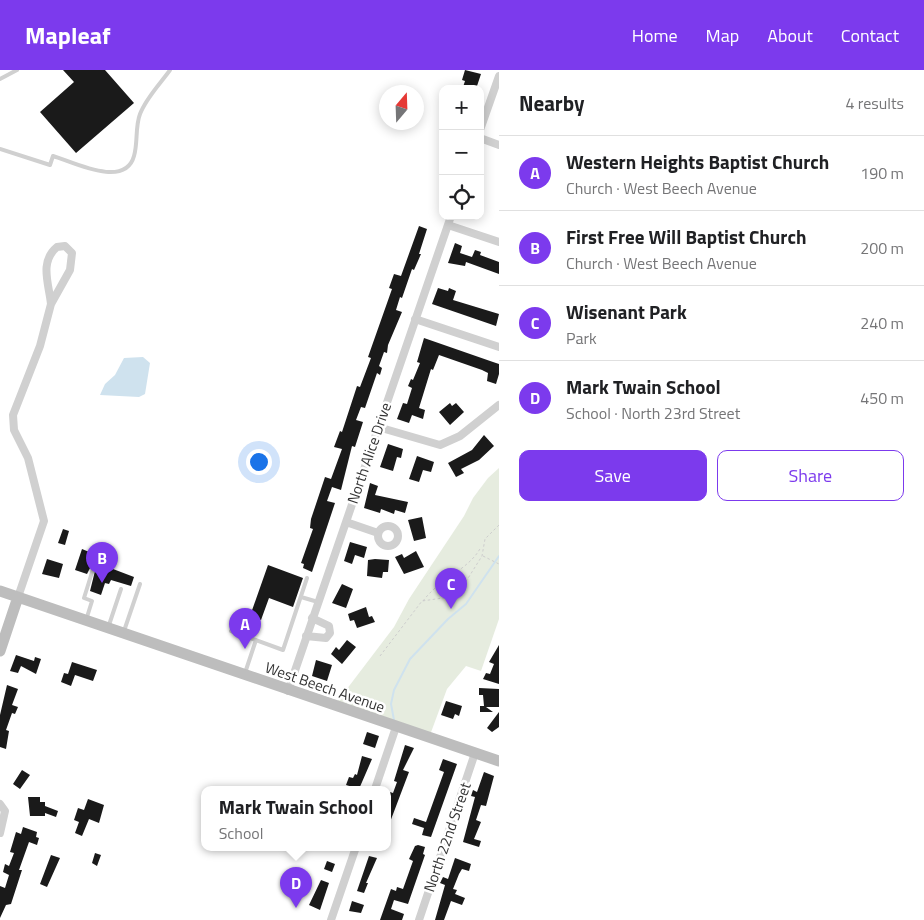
<!DOCTYPE html>
<meta charset="utf-8">
<style>
body{margin:0;font-family:"Titillium Web",sans-serif;background:#f2f2f2;color:#202124}
.controls{position:absolute;right:15px;top:15px;display:grid;overflow:hidden;border-radius:10px;box-shadow:0 2px 12px #0003}
.controls button{width:45px;height:45px;display:grid;place-items:center;padding:0;border:0;border-bottom:1px solid #e0e0e0;background:#fff;color:#202124;font:25px sans-serif}
.compass{position:absolute;left:379px;top:15px;width:45px;height:45px;border-radius:50%;background:#fff;box-shadow:0 2px 12px #0003;rotate:19deg}
.you{position:absolute;left:258px;top:391px;width:18px;height:18px;margin:-12px;border:4px solid #fff;border-radius:50%;background:#1a73e8;box-shadow:0 0 0 8px #1a73e833}
.badge{display:grid;place-items:center;width:32px;height:32px;border-radius:50%;background:#7c3aed;color:#fff;font-size:16px;font-weight:700}
.pin{position:absolute;translate:-50% -41px;filter:drop-shadow(0 1px 2px #0008)}
.pin::after{content:'';position:absolute;top:26px;width:18px;height:15px;background:inherit;clip-path:polygon(0 0,100% 0,50% 100%)}
.popup{position:absolute;left:201px;top:716px;width:190px;height:65px;box-sizing:border-box;display:grid;place-content:center;border-radius:10px;background:#fff;filter:drop-shadow(0 1px 4px #0005);font-size:16px;white-space:nowrap;color:#757577}
.popup b{font-size:19px;color:#202124}
.popup::after{content:'';position:absolute;left:50%;top:100%;margin-left:-10px;border:10px solid transparent;border-top-color:#fff}
.list{margin:0;padding:0;list-style:none}
h2{display:flex;justify-content:space-between;align-items:center;height:65px;margin:0;padding:0 20px;font-size:21px}
h2 small{font-size:16px;font-weight:400;color:#757577}
.list li{display:grid;grid-template-columns:32px 1fr auto;gap:15px;align-items:center;box-sizing:border-box;height:75px;padding:0 20px;border-top:1px solid #e0e0e0}
.list b{display:block;font-size:19px;white-space:nowrap}
.list p{margin:0;font-size:16px;white-space:nowrap;color:#757577}
.list em{font-size:16px;font-style:normal;color:#757577}
.actions{display:flex;gap:10px;padding:15px 20px}
.actions a{flex:1;padding:11px 0;border:1px solid #7c3aed;border-radius:10px;text-align:center;font-size:18px;color:#7c3aed}
.actions .main{background:#7c3aed;color:#fff}
.icon{flex:none;width:28px;height:28px;fill:none;stroke:currentColor;stroke-width:2;stroke-linecap:round;stroke-linejoin:round}
.map{position:relative;flex:none;width:499px;height:850px;overflow:hidden}
header{display:flex;align-items:center;gap:30px;box-sizing:border-box;height:70px;padding:0 25px;background:#7c3aed;color:#fff}
header strong{font-size:24px}
nav{display:flex;gap:28px;margin-inline-start:auto;font-size:18px}
main{display:flex}
aside{flex:1;background:#fff}
.map>svg:first-child{display:block}
.green{fill:#e6ecdf}
.water{fill:#cfe2ee}
.lines{fill:none;stroke-linecap:round;stroke-linejoin:round}
.stream{stroke:#cfe2ee;stroke-width:2}
.building{fill:#1a1a1a}
.path{stroke:#cdcdcd;stroke-width:1;stroke-dasharray:2.5 2.5;stroke-linecap:butt}
.lane{stroke:#d0d0d0;stroke-width:4}
.street{stroke:#d0d0d0;stroke-width:8}
.secondary{stroke:#bdbdbd;stroke-width:11}
.labels{text-anchor:middle;dominant-baseline:central;stroke-width:5;stroke-linejoin:round;paint-order:stroke}
.street-label{font-size:15px;fill:#333;stroke:#fff}
</style>
<header>
<strong>Mapleaf</strong>
<nav><a>Home</a><a>Map</a><a>About</a><a>Contact</a></nav>
</header>
<main>
<div class="map">
<svg width="499" height="850" viewBox="0 0 499 850">
<rect width="100%" height="100%" fill="#fff"/>
<!-- green -->
<path class="green" d="M499,398V549L481,601L466,596L447,619L430,665L337,632L394,557L409,529L464,446L473,428L488,408Z"/>
<!-- water -->
<path class="water" d="M143,287L150,293L145,324L139,327L100,325L105,314L115,305L124,288Z"/>
<g class="lines">
<!-- stream -->
<path class="stream" d="M394,650L391,634L394,620L410,589L448,549L466,534L499,486"/>
</g>
<!-- building -->
<path class="building" d="M63,0H105L134,33L76,83L40,42L74,12Z
M465,0L481,4L476,19L463,17L465,11L462,10Z
M419,156L427,159L419,184H421L414,200L412,199L402,228L400,227L396,240L402,242L388,275L387,283L384,282L379,296L382,298L380,305L377,303L365,338L361,337L356,350L363,352L355,377L352,376L341,420L332,417L327,431L335,433L312,502L303,498L304,494L301,493L313,459L310,458L311,449L325,407L331,409L342,379L334,377L340,361L342,362L357,316L360,317L371,288L368,287L392,219L389,218L394,204L401,206Z
M455,173L462,176L460,183L472,187L475,180L481,182L480,185L499,192V204L466,192L465,196L448,193Z
M438,218L448,221L449,218L456,221L453,230L499,244L496,256L432,234Z
M424,268L493,292L499,294V304L496,314L487,311L488,303L482,300L439,285L433,300L431,299L419,338L425,340L423,349L412,345L409,353L397,349L403,333L407,334L412,318L408,316L411,309L413,310L420,293L417,292Z
M450,333L452,336L456,333L464,342L450,355L439,342Z
M484,365L494,376L479,390L461,399L464,403L456,407L448,393L472,380Z
M388,374L403,379L401,388L397,387L393,401L380,397Z
M417,386L434,392L431,402L423,400L419,412L409,409Z
M370,413L378,416L375,425L408,432L405,443L395,440L394,444L381,439L380,443L364,438Z
M422,447L426,468L414,471L408,450Z
M63,459L69,461L65,475L58,473Z
M350,472L367,477L364,488L355,485L352,494L344,491Z
M82,479L94,484L92,491L134,507L131,516L111,510L109,514L105,513L101,525L90,521L96,497L91,496L87,504L75,500Z
M416,481L424,497L404,504L395,487L402,484L404,488Z
M47,489L63,494L59,508L42,504Z
M375,489L389,490L388,502H383L382,508L367,506L368,490Z
M268,495L303,508L293,537L269,528L261,550L250,546Z
M342,514L353,519L346,538L332,533Z
M366,537L369,547L372,546L375,552L357,558L354,550L350,551L348,544Z
M347,570L356,577L342,594L331,584L336,577L339,580Z
M499,575V614L483,609L486,603L490,604L494,594L489,592Z
M16,585L34,591L35,587L41,589L36,604L21,596L18,603L10,601Z
M316,590L332,595L327,611L312,606Z
M72,592L97,600L93,611L75,605L71,616L61,612L64,603L68,604Z
M7,615L18,619L12,635L18,637L15,644L12,643L6,660L9,661L6,679L0,677V645Z
M479,618L499,619V637H486L493,642H480V636H484L483,625H479Z
M446,631L462,636L459,646L455,644L453,649L441,645Z
M499,642V657L492,662L487,658Z
M367,662L379,666L375,678L363,674Z
M405,675L414,678L403,700L409,702L387,760V730L390,722L393,723L397,712L394,711Z
M362,686L372,689L359,719L346,715L349,707L353,708L355,704L357,705Z
M443,689L457,694L431,767L422,765L424,758L412,754L414,748L426,752L444,702L439,700Z
M22,700L30,705L20,719L13,714Z
M484,702L494,706L486,736L481,735L476,750L481,752L474,769L481,771L479,777L463,772L475,727L471,726L473,720L477,722Z
M28,727H40V732H45V736L58,741L56,747L45,743V746H30Z
M88,729L104,735L99,753L89,749L82,766L75,763L79,752L74,750L78,738L84,740Z
M23,757L37,762L36,767L39,768L37,775L29,772L19,800H22L11,834L6,835L0,848V816L5,818L9,805L3,802L5,794L9,796L14,783L10,782L16,762L21,764Z
M418,775L425,777L423,784L425,785L408,834L394,830L391,839L404,844L402,850H380L391,819L396,821L397,817L403,819L413,791L409,789L415,776Z
M95,783L101,785L97,796L92,793Z
M51,785L60,788L47,817L40,814Z
M369,786L377,788L366,813H368L364,823L357,821Z
M455,788L471,794L469,801L462,799L459,804L453,819L457,820L455,824L465,828L462,835L451,831L444,850H435L445,815L440,813L443,807L448,809Z
M327,791L335,794L332,802L324,799Z
M321,810L329,813L320,840L309,835Z
M352,831L364,835L361,843L349,841Z"/>
<g class="lines">
<!-- path -->
<path class="path" d="M483,486L499,494
M423,531C441,507 469,500 481,477
M380,586L422,531L450,527L460,521L482,486L485,469L499,455"/>
<!-- lane -->
<path class="lane" d="M0,9L17,0
M0,79L50,95L53,86C73,92 125,119 134,86C138,73 135,57 140,44C146,28 160,14 170,0
M301,527L318,532
M87,547L92,531L84,528L93,499
M109,555L121,519
M124,561L140,514
M231,561L283,580L307,508
M245,603L256,570"/>
<!-- street -->
<path class="street" d="M480,60L499,6
M480,68L499,75
M448,155L499,172
M415,249L499,277
M378,357L440,375L460,366L499,335
M346,452L378,463
M378 466a10 10 0 1 1 20 0a10 10 0 1 1-20 0Z
M18,527L44,451L28,388L14,360L13,345L40,276L51,234L70,200L72,183L65,176L57,177C39,192 49,214 51,234
M306,566L326,568L330,563L329,556L312,548
M288,621L451,146
M375,719L396,657
M0,734L5,741L0,763
M331,850L356,777
M419,850L475,683"/>
<!-- secondary -->
<path class="secondary" d="M0,521L499,691
M0,581L18,527"/>
</g>
<g class="labels">
<!-- street labels -->
<g class="street-label">
<text transform="translate(369 383) rotate(-71)">North Alice Drive</text>
<text transform="translate(325 617) rotate(19)">West Beech Avenue</text>
<text transform="translate(447 767) rotate(-71)">North 22nd Street</text>
</g>
</g>
</svg>
<div class="controls">
<button>+</button>
<button>−</button>
<button><svg class="icon" aria-label="locate" viewBox="0 0 24 24"><circle cx="12" cy="12" r="6"/><path d="M12 2v4M12 18v4M2 12h4M18 12h4"/></svg></button>
</div>
<svg class="compass" viewBox="-18 -18 36 36"><path d="M0-13l5 13h-10z" fill="#e53935"/><path d="M0 13l5-13h-10z" fill="#757577"/></svg>
<div class="you"></div>
<div class="pin badge" style="left:245px;top:579px">A</div>
<div class="pin badge" style="left:102px;top:513px">B</div>
<div class="pin badge" style="left:451px;top:539px">C</div>
<div class="pin badge" style="left:296px;top:838px">D</div>
<div class="popup"><b>Mark Twain School</b>School</div>
</div>
<aside>
<h2>Nearby<small>4 results</small></h2>
<ul class="list">
<li><span class="badge">A</span><div><b>Western Heights Baptist Church</b><p>Church · West Beech Avenue</p></div><em>190 m</em></li>
<li><span class="badge">B</span><div><b>First Free Will Baptist Church</b><p>Church · West Beech Avenue</p></div><em>200 m</em></li>
<li><span class="badge">C</span><div><b>Wisenant Park</b><p>Park</p></div><em>240 m</em></li>
<li><span class="badge">D</span><div><b>Mark Twain School</b><p>School · North 23rd Street</p></div><em>450 m</em></li>
</ul>
<div class="actions"><a class="main">Save</a><a>Share</a></div>
</aside>
</main>
